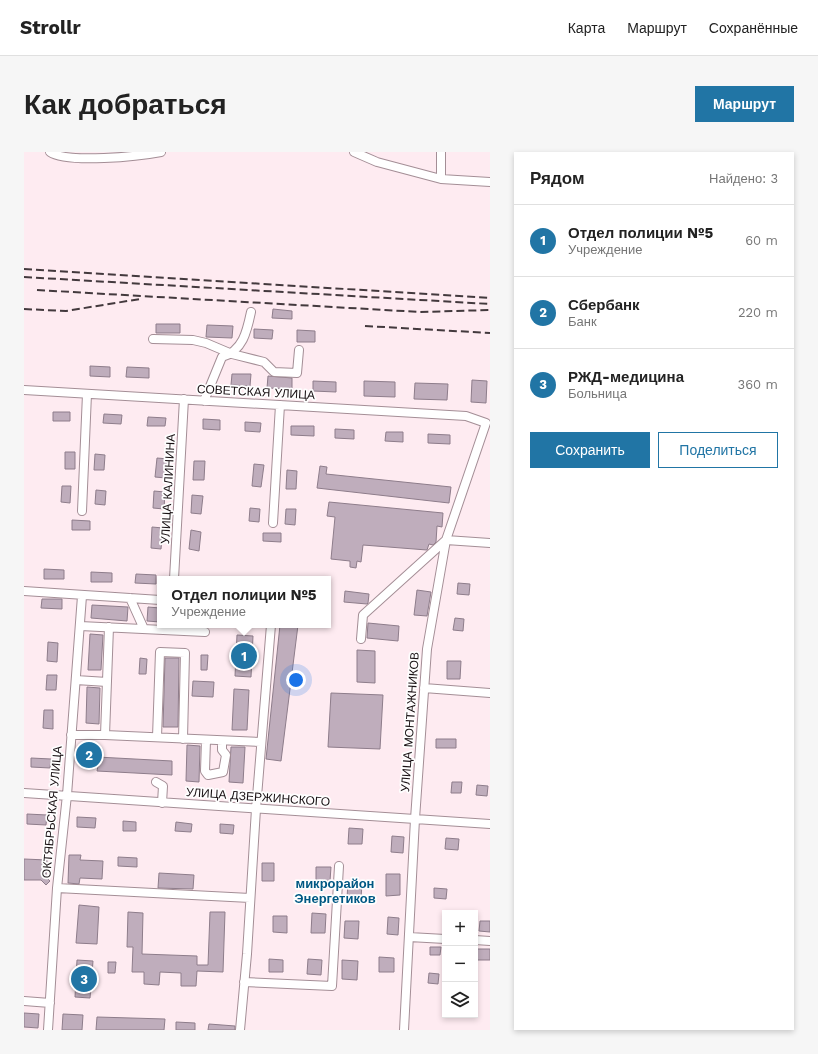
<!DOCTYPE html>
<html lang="ru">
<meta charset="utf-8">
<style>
body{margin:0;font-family:"Work Sans",sans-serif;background:#f6f6f6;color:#222}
.controls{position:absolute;right:12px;bottom:12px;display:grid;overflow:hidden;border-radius:0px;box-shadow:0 2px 6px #0003}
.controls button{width:36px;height:36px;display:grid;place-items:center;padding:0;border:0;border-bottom:1px solid #e0e0e0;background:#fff;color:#222;font:20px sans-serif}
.you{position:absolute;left:272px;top:528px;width:14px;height:14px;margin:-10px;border:3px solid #fff;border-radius:50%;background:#1a73e8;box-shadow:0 0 0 6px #1a73e833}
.badge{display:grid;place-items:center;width:26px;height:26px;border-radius:50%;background:#2175a5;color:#fff;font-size:13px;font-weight:700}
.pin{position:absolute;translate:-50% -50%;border:2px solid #fff;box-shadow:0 1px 4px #0006}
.popup{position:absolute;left:133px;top:424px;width:174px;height:52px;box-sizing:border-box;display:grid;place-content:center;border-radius:0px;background:#fff;filter:drop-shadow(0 1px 3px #0005);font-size:13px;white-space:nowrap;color:#767676}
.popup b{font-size:15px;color:#222}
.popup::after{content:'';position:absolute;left:50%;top:100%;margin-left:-8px;border:8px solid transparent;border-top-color:#fff}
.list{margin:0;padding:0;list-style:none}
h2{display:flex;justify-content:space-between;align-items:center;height:52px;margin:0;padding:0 16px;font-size:17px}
h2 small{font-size:13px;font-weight:400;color:#767676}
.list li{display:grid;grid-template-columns:26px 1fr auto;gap:12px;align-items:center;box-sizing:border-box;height:72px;padding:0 16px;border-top:1px solid #e0e0e0}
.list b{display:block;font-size:15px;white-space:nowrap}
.list p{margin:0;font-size:13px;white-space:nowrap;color:#767676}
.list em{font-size:13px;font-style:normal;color:#767676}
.actions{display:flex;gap:8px;padding:12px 16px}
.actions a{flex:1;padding:9px 0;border:1px solid #2175a5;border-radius:0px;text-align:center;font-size:14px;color:#2175a5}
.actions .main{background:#2175a5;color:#fff}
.icon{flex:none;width:22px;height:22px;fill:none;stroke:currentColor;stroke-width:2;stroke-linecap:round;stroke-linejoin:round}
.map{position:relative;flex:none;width:466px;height:878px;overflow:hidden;border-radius:0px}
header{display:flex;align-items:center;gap:24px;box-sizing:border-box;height:56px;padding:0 20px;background:#fff;border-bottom:1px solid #e0e0e0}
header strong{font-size:19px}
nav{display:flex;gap:22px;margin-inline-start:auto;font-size:14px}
.intro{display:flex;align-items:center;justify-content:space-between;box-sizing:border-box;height:96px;padding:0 24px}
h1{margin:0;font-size:28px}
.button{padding:10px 18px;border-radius:0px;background:#2175a5;color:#fff;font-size:14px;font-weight:700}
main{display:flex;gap:24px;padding:0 24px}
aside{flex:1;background:#fff;border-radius:0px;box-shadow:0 2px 6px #0003}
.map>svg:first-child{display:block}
.building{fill:#bfadbc;stroke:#8e7d8b}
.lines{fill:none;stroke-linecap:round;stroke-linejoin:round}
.minor-casing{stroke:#a48e96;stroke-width:10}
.minor{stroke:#fff;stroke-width:8}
.rail{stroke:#43393d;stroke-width:2;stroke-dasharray:8 4;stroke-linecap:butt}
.labels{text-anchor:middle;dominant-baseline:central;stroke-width:3.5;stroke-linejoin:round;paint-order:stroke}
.street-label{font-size:12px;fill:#181013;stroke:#fefefe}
.neighbourhood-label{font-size:13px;font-weight:bold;fill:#005883;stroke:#fefefe}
</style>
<header>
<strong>Strollr</strong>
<nav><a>Карта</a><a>Маршрут</a><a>Сохранённые</a></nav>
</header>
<div class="intro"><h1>Как добраться</h1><a class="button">Маршрут</a></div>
<main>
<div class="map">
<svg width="466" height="878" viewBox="0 0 466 878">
<rect width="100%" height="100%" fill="#feebf1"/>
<!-- building -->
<path class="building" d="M249,157L268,159V167L248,166Z
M132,172H156V181H132Z
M183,173L209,174L208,186L182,185Z
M230,177L249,178L248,187L230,186Z
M273,178L291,179V190H273Z
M66,214L86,215V225L66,224Z
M103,215L125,216V226L102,225Z
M208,222H227L226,234L207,233Z
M244,224L268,226V237L243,236Z
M448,228L463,229L462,251L447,250Z
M289,229L312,230V240L289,239Z
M340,229L371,230V245L340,244Z
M391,231L424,232L423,248L390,247Z
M29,260H46V269H29Z
M80,262L98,263L97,272L79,271Z
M124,265L142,266L141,274H123Z
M179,267L196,268V278L179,277Z
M221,270L237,271L236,280L221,279Z
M267,274H290V284L267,283Z
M311,277L330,278V287L311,286Z
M362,280H379V290L361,289Z
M404,282L426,283V292L404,291Z
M41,300H51V317H41Z
M71,302L81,303L80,318H70Z
M133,306L144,307L142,326L131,325Z
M170,309H181L180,328H169Z
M230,312L240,313L237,335L228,334Z
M296,314L303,315L302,322L427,335L425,351L293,336Z
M263,318L273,319L272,337H262Z
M38,334H47L46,351L37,350Z
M72,338L82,339L81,353L71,352Z
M130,339L141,340L140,357L129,356Z
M168,343L179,344L177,362L167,361Z
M305,350L419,361L418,375L413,374L412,390L409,393L405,392L403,398L339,393L337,410L333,409L332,416L326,415V409L307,407L311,365L303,364Z
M226,356L236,357L235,370L225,369Z
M262,357H272L271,373L261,372Z
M48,368L66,369V378H48Z
M128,375L139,376L137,397L127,396Z
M167,378L177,380L175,399L165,397Z
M239,381H257V390L239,389Z
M20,417L40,418V427H20Z
M67,420L88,421V430H67Z
M112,422L132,423V432L111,431Z
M434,431L446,432L445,443L433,442Z
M393,438L407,440L403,464L390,463Z
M321,439L345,442L344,451L343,452L320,450Z
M18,447H38V457L17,456Z
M68,453L104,455L103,469L67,466Z
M124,455L136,456V470L123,469Z
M431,466L440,467L439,479L429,478Z
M344,471L375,474L374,489L343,486Z
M256,473H274L257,609L242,607Z
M66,482L79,483L77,518H64Z
M213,483L229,484L227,525L211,524Z
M24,490L34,491L33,510L23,509Z
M333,498L351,499V531L333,530Z
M177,503H184L183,518H177Z
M116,506L123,507L122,522H115Z
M141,506H155L154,575H139Z
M423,509H437L436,527H423Z
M23,523H33L32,538H22Z
M169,529L190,530L189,545L168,544Z
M63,535L76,536L75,572L62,571Z
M210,537L225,538L223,578H208Z
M307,541L359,543L356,597L304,595Z
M20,558H29V577L19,576Z
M412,587H432V596H412Z
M58,592H73V605L148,609V623L73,619L74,614L57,613Z
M163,593L176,594L175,630L162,629Z
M207,595H221L219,631L205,630Z
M7,606L27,607L26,616L7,615Z
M428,630H438L437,641H427Z
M453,633L464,634L463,644L452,643Z
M3,662L23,663L22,673L3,672Z
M53,665L72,666L71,676L53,675Z
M99,669L112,670V679H99Z
M152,670L168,672L167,680L151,679Z
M196,672L210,673L209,682L196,681Z
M325,676L339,677L338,692H324Z
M368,684L380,685L379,701L367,700Z
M422,686L435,687L434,698L421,697Z
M45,703H57L56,708L79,709L78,727L56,726L55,732L44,731Z
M94,705L113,706V715L94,714Z
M0,707L23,708L22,725L26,729L22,733L17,728H0Z
M238,711H250V729H238Z
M292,715H307L306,729L292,728Z
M135,721L170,723L169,737L134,736Z
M362,722H376V743L362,744Z
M324,730L338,731L337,747L323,746Z
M410,736L423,737L422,747L410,746Z
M55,753L75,755L73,792L52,791Z
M104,760L119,761L118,802L173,804V813H184L186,760H201L199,820L173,819L172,834H157V821L136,820L135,833L120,832V820H108L109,795H103Z
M288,761L302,762L301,781H287Z
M249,764H263V781L249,780Z
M364,765L375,766L374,783L363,782Z
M321,769H335L334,787L320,786Z
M456,769H466V780L455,779Z
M406,795H417L416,803H406Z
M453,797H466V808H453Z
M355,805L370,806V820H355Z
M245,807L259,808V820H245Z
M284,807L298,808L297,823L283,822Z
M53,808L69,809L66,846L51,845Z
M318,808L334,809L333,828L318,827Z
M84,810H92L91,821H84Z
M405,821L415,822L414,832L404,831Z
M0,861L15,862L14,876L0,875Z
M39,862L59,863L58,878H38Z
M73,865L141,867L140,878H72Z
M152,870L171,871V878H152Z
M185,872L211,874V878H184Z"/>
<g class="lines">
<!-- minor casing -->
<g class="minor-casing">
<path id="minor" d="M26,0C43,12 116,4 137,0
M330,0L353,10L417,27L466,30
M417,0V27
M129,187L169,188L182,191L208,202L240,210L250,220L273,221L275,198
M0,238L442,264L462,271L422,388L403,497L391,667L380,878
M180,249L198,205C219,199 223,179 227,160
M58,359L63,242
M249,371L256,253
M150,427L160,247
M0,439L136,448
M106,446L120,477
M56,474L181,480
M337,487L339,463L422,388L466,391
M52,528L83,530
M400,536L466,541
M47,583H81L237,590
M81,583L85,475
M133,585L136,500L161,501L159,587
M182,588L181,619L184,623L199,620L202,603L198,598V589
M132,630L139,634L138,651
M0,641L466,672
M33,736L226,746
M385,785L421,787
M451,788L466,789
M220,830L308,834L315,714
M0,849L26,851
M24,878L33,736L43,643L58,444
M216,878L223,802L232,657L247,473"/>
</g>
<!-- minor -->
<use href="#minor" class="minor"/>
<!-- rail -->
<path class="rail" d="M0,117L466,146
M0,125L466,152
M13,138L396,160L466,158
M0,157L42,159L116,147
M341,174L466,181"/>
</g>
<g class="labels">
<!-- street labels -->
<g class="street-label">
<text transform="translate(232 240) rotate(3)">СОВЕТСКАЯ УЛИЦА</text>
<text transform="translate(144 337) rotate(-87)">УЛИЦА КАЛИНИНА</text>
<text transform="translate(386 570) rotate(-86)">УЛИЦА МОНТАЖНИКОВ</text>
<text transform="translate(234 645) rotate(4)">УЛИЦА ДЗЕРЖИНСКОГО</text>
<text transform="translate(28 660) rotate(-85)">ОКТЯБРЬСКАЯ УЛИЦА</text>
</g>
<!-- neighbourhood labels -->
<g class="neighbourhood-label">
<text x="311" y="731">микрорайон<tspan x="311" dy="15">Энергетиков</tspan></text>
</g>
</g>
</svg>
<div class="controls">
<button>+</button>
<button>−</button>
<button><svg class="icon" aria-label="layers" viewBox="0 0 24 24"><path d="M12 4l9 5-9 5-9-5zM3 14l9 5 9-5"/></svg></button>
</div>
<div class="you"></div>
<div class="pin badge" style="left:220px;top:504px">1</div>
<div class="popup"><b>Отдел полиции №5</b>Учреждение</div>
<div class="pin badge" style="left:65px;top:603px">2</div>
<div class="pin badge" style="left:60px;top:827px">3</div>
</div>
<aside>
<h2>Рядом<small>Найдено: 3</small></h2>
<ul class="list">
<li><span class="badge">1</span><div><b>Отдел полиции №5</b><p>Учреждение</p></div><em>60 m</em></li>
<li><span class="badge">2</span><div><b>Сбербанк</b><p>Банк</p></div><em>220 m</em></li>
<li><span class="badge">3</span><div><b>РЖД-медицина</b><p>Больница</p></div><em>360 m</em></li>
</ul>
<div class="actions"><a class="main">Сохранить</a><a>Поделиться</a></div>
</aside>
</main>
